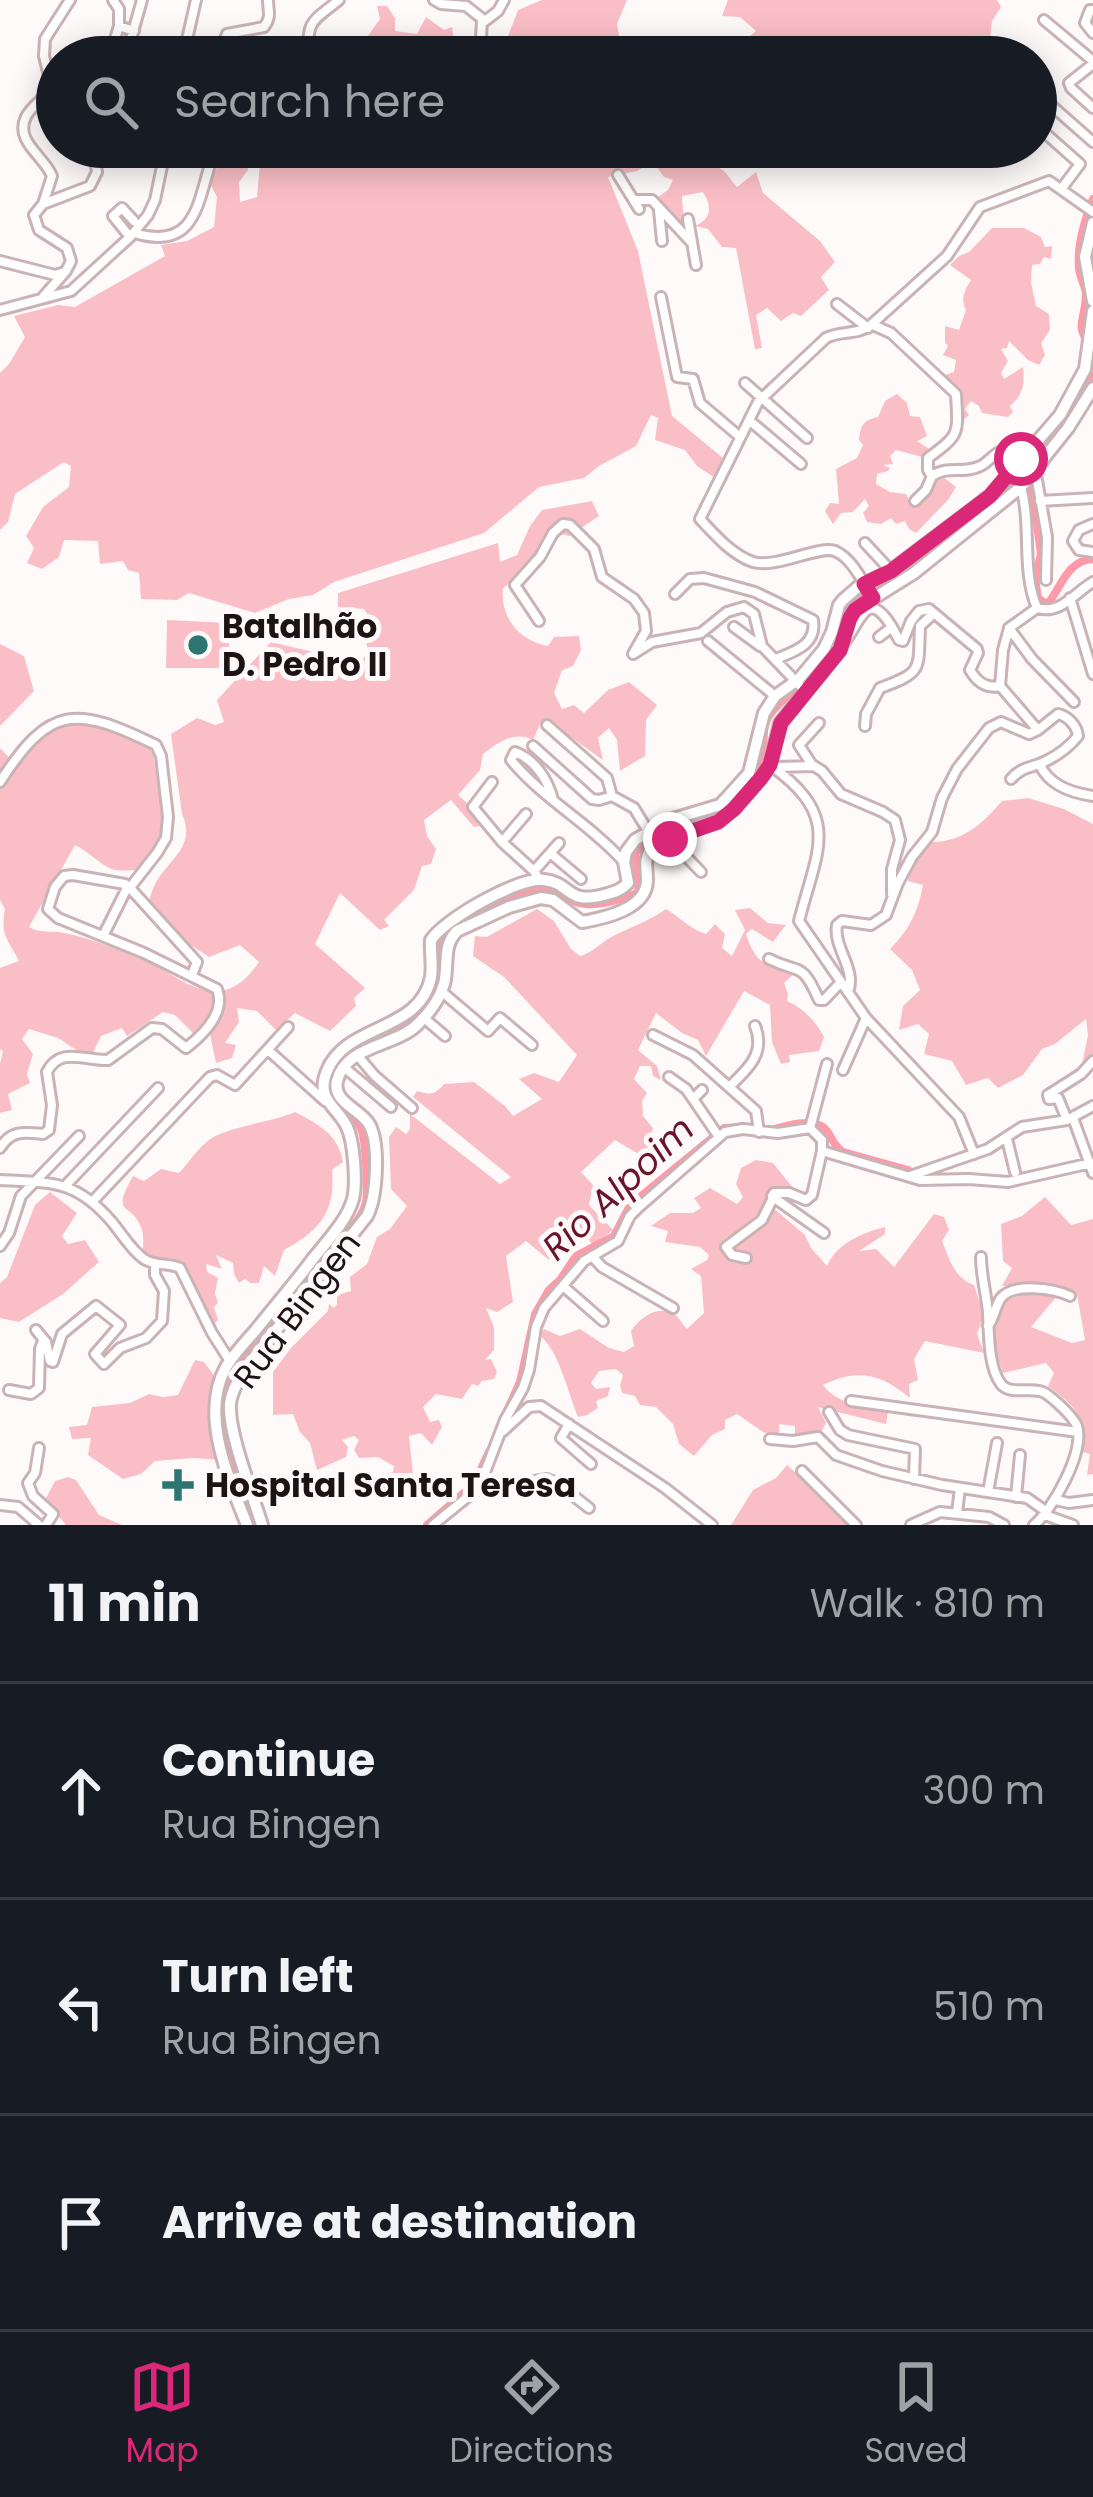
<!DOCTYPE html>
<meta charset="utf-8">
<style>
body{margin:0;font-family:Poppins,sans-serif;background:#20242c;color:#f1f3f6}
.stop{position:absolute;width:36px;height:36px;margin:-27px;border:9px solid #db2777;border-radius:50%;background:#fff}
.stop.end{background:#db2777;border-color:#fff;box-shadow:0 3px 12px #0008}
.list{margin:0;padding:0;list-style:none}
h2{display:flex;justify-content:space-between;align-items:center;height:156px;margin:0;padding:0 48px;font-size:51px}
h2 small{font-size:39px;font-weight:400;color:#9ea1a6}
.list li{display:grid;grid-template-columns:78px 1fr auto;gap:36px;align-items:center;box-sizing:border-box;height:216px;padding:0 48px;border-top:3px solid #363941}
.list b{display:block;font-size:45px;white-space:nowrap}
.list p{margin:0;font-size:39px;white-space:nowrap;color:#9ea1a6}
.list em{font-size:39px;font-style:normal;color:#9ea1a6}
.icon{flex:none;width:66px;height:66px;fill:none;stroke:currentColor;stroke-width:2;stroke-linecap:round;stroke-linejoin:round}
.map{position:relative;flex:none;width:1093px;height:1525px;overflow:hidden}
.search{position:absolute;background:#171b24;box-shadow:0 6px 30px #0003;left:36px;right:36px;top:36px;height:132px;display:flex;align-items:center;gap:30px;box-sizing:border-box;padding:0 42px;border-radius:66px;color:#9ea1a6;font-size:45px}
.sheet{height:804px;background:#171b24}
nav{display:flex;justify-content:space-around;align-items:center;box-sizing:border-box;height:168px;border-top:3px solid #363941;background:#171b24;font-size:33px;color:#9ea1a6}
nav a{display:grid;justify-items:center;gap:6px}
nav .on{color:#db2777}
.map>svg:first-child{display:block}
.green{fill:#fabec6}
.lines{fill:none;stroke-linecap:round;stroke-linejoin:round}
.river{stroke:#fe9aaa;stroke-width:8}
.minor-casing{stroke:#c9b3b5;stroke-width:14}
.major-casing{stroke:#c9b3b5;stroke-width:16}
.minor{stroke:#fff;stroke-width:8}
.major{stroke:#fff;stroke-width:10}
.route{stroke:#db2777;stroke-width:15}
.poi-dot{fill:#2c7571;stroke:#fffafa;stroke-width:4.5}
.labels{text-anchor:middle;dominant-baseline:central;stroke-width:10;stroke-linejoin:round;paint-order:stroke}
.poi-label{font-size:33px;font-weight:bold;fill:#1b1314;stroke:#fffafa;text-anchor:start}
.street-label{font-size:33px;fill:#1b1314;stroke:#fffafa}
.water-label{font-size:36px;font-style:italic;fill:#6a132c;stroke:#fffafa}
</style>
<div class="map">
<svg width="1093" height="1525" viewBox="0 0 1093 1525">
<rect width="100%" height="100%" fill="#fffafa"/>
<!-- green -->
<path class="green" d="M542,0H627L617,24L623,57H486L507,39L518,10Z
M728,0H997L1001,7L992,21L988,57H768L749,37L756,31L740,17L722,16Z
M377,6H387L395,18V31L417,34L426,17L444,30L452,27L457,57H353L380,19Z
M226,147H249L248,170L239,182L240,202L257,197L261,151L265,147H292L295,156H303L309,147H681C699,168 709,160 724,171C729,176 732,182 737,187L756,172L763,193L820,241L835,262L821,277L829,290L801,316L793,313L781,321L767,308L756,315L762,348L755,349L736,248L722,247L708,229L695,226C712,218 712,207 703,192L682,196L684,226L658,197L668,190L673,180L664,177L653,162L637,171L608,177L638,251L672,416L723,458L715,478L697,466L685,450L655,440L658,418L651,415L636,446L599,466L584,478L539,487L484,533L334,582L313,595L289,599L255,613L189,593L177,600L141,599L139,573L128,570L123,561L100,564L98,541L64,540L59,557L42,569L27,563L34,548L26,536L43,507L69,487L71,466L64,462L15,494L8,522L0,530V373L9,364L25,337L14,316L58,305L75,307L165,256L161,245L187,241L214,227L217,197L210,183Z
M992,228H1024L1041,237L1045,247L1052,246L1051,259L1044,257L1040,264L1032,265L1031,283L1036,306L1049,314L1050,330L1041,343L1045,355L1039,365L1028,360L1009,341L1007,348L1001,349L1008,361L1001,373L1004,379L1023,367C1025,384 1023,395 1010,406L1013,412L1008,417L982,413L979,406L971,401L965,409L969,415L962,421L960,390L945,375L954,372L956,360L943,355L948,346L945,342V326L959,330L966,310C960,298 965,290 971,280L950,265L959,256L969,252Z
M897,394L907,403L910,416L920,417L927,436L917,441L931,450L926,458L896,450L890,456L893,464L883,465L890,468L888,471L877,474L876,484L890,492L906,494L909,500L915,503L942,476L956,487L948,500L916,533L909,529L905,521L896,524L891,518L881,524L867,522L863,513L869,506L865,499L853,512L841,513L833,524L825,511L830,503L839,504L836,469L857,458L863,445L859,440C861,425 863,420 878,417L885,401Z
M592,501L599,516L569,536L557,533L525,571L503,588C500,618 520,641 548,646L554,637L579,636L581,650L573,666L562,670L554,693L562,709L574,705L584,713L608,690L629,682L657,705L646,720L645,756L620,771L617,740L609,728L598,738L603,760L558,728L541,722L533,740C514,730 498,743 483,754L480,770L458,795L466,802L481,826L474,827L451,800L424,820L427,836L436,849L431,864L422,866L414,890L384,920L389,926L380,930L340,893L315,944L365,988L354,998L356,1006L330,1031L295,1013L276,1030L257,1011L237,1008L239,1022L225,1043L236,1045L232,1058L216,1063L210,1034L195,1035L175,1015L163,1012L127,1036L122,1028L101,1036L90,1059L58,1038L29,1029L22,1039L33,1054L27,1074L30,1083L8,1094L12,1110L0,1113V1064L3,1051L0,1049V968L19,961C8,939 0,936 5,909L0,900V748L17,766L33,742L62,722L81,720L145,743L153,753L164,821L162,844L143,860L140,870C131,870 117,872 109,868C98,862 87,851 75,845L29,927C41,934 52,930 65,933C92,939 120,950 146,961C168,970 190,991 215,991C234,992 249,977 259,962L240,945L209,957L175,935L148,904C151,894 154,884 160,876C175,855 195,843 182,814L171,734L197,718L215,725L224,722L217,700L271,642L360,663L368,651L362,623L369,617L364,609L338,607V593L498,543L500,562L517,555L530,526L542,510Z
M167,620L230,623L228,668H166Z
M0,644L24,656L34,691L0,726Z
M1028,798L1064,809L1093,824V1064L1082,1065L1088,1035L1086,1019L1055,1044L1042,1049L1023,1075L998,1088L988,1078L966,1085L952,1061L924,1054L929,1034L918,1024L899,1030L903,1006L920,990L912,970L890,949C909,930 918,912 923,885L908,881C910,865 921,853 933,842C964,841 982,824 1002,801Z
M750,908L768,923L786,925L773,942L752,929L746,934C755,963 766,967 795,973L784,983L788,994L787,1001C804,1009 815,1020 824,1037L819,1051L789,1055L790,1062L781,1064L772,1042L770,1005L744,991L706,1056L698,1040L682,1033L656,1013L638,1050L657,1066L661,1080L653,1076L651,1066H640L634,1079L647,1093L642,1101L643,1116L653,1128L651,1137L662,1146L647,1159L615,1140L581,1172L593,1185L589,1205L613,1230L593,1246L584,1231L573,1223L549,1260L526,1241L506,1256L513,1302L497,1312L486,1308L494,1327V1350L485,1360L491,1359L497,1372L494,1379L482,1381L478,1386L472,1384L462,1399L436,1394L423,1407L430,1422L439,1420L442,1427L432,1445L421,1433L409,1436L414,1484L398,1493L366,1498L374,1481L393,1472L394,1466L378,1457L359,1458L354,1450L359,1440L354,1436L342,1440L348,1447L346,1457L317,1470L310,1443L300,1432L293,1414L273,1415V1372L291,1348L328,1311L329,1304L334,1308L337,1304V1295L351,1291L350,1277L367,1264L377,1237L390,1229L407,1206L391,1189L389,1137L396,1127L406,1134L410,1129V1114L500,1184L511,1177L413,1097L417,1091C430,1095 435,1095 444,1084L474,1082L505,1106L513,1116L542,1099L519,1079L534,1073L559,1082L577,1055L504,977L473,956L475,936L487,937L537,909L554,921L571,949L580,956C594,952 601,942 613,936C631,927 649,921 666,909C681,918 690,929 706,934L715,924L725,934L722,948L732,956L745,930L735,910Z
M295,1112C318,1124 339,1135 343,1162L332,1170C336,1212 319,1231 284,1250L275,1276L264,1266L259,1283H250L245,1279L239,1283L234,1274L233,1263L216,1255L222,1269L206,1264L207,1272L218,1278L215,1293L218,1303L214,1307L218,1320L213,1325L187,1271L173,1259L156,1260L143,1252C143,1245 144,1237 142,1230C133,1200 109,1219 133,1176L144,1181L161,1169L179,1173C189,1162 200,1145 212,1138C234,1125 270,1123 295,1112Z
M756,1160L773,1163L797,1193L779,1187L768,1193L765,1201L805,1235L811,1248L827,1266C837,1243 862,1233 885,1227V1234L859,1251L876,1249L894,1267L934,1214L944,1217L949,1230L942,1241C949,1258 954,1278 974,1285L984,1316L977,1334L984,1353L925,1341L914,1359L918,1380L909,1384L910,1398C881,1374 858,1368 823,1385C838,1405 865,1407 888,1412L886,1424L818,1407L826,1423L821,1432L795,1437V1426L779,1424V1436L763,1432L737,1414L725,1420V1429L712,1435L694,1456L679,1444L673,1424L656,1407L640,1405L635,1396L622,1393L620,1385L623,1375L616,1369L599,1371L591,1383L596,1389L610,1387L608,1396L596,1401L598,1408L587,1415L578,1417C568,1393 559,1350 539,1335L544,1329L560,1336L580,1329L609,1348L624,1352L634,1346L631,1331C639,1319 657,1304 674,1314C679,1317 682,1324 687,1329L704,1313L701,1276L691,1269L707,1260L709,1255L700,1247L665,1242L668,1231L651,1226L670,1213H693L701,1208L694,1198L710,1188L737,1204L743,1197L736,1184L741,1168Z
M50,1192L77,1213L62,1236L68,1244L85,1240L99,1262L63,1294L19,1322L0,1318V1283L7,1277L35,1205Z
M1045,1197L1071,1225L1093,1219V1474L1087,1475L1090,1454L1079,1451C1086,1413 1076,1408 1048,1386L1054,1373L1046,1363L1003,1373L989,1333L997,1324L1003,1300L1034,1293L1057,1296L1031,1327L1072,1343L1085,1340L1077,1294C1054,1282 1027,1285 1002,1286L1012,1268L1003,1261L1001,1224L1022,1216Z
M195,1360L204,1362L216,1378L221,1460L194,1458L155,1461L141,1474L123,1479L88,1455L91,1438L72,1439L69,1427L87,1425L92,1407L130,1403L149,1394L163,1397L178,1395Z
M787,1465L846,1518L851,1525H731L753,1490L776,1478Z
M68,1477L76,1480L99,1515L122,1525H66L45,1500L55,1481Z"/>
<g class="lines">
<!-- river -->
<path class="river" d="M1093,199C1085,219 1077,245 1079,267C1079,277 1086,286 1086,295C1085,325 1073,322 1093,351
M1027,475L1031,481L1041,554L1035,578L1038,598L1047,605C1061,588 1067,560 1093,559
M1000,498L1061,426L1093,373
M836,646L845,612L858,599L903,572L955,533
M760,772C768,755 760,738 766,722C772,705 803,685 817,672
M771,1130C785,1126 811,1118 823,1127C832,1134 831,1144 843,1152L908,1170
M507,1411L520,1382L535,1314L549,1290L560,1280L576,1256L614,1236L628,1209L641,1196L724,1128L744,1127
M254,1525C245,1490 226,1456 223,1420C218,1371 298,1291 329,1253C340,1239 363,1219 366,1202C368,1189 366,1139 361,1129C354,1114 331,1103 331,1085C332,1043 391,1043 413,1020C423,1010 433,995 438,982C443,964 434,945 450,930C465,916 529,884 549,888C558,890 565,898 573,901C592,909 618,900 636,894L639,888L635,853C660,828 701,830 725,811C730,807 734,801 738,796
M427,1525L474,1484L489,1452"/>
<!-- minor casing -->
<g class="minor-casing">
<path id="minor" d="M113,0L119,9V26
M434,0L441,4L466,6L485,21L498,11L504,0
M1093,10H1090L1085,23L1093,33
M1044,20L1093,61
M134,31L119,26L114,42L129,46L142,0
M993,56L995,57
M102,57L114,42
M183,57L196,0
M222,57L221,48L227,34L264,27C272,17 268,11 268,0
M308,57C307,19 312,22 339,0
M480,57L482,20
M1093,64L1069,83L1071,88L1093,108
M1036,92L1093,142
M1036,125L1080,164L1062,188
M618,175L639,209
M635,200H652L691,242
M43,204L52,176C44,156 14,141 26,117C31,106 45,98 52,88L44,56L45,39L70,0
M659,210L662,241
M688,219L696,265
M134,233C202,253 197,194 216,147
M130,237L113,216L122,208L134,221
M0,261L55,275L65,272
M43,297L66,271L71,261L67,248L39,230L34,215L43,204L90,186L97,172L93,147
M661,297L677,377L693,379L700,403L740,437
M837,304L868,328
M0,310L71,291L130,237L148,215L155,200L166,147
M873,325L891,333L956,394C958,434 961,434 928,458V470L932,476
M745,383L807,438
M749,420L801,464
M932,476C948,465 962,474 978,467C988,464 993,453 1002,451C1016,447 1032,469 1037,480L1047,537L1046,580
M1021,487C1032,526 1021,570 1037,608
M915,501L926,490L932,476
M1040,501L1093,498
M1093,524L1079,530L1073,541L1079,550L1093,552
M865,543L891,571
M675,594L690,579L704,578L755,592L813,620C817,645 795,651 776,659
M873,597C863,583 853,560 837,552C822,543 778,569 753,562C732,555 714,534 700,519L758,402L826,338C841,330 857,336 872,324L947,256L980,207L1049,181L1093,212
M1070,598L1093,674
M1037,608L1009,628L1003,650L1000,686L1038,730
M1037,608C1061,615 1074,593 1093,582
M539,621L515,585L540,557L553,533L563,524L570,525L594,549L602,577L634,599L644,613L646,631L633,654L652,642L701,633L727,612L744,607L754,614L762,646L806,692
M734,627L760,646
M1009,628L1032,659L1074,702
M879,637L892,627L899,640L903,641L911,621L919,611L929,609L977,649L978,653L970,670C977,682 986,689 1000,686
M708,641L775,696
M844,643C860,623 867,586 892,627
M547,725L607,778L612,796L634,808L648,831
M865,726L866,714L880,688C924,672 918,670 920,626L933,614
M533,746L592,799L599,800L612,796
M770,765C843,817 817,849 799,921L866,1018L959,1117L974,1154
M812,765L799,745L819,723
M1040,765C1049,785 1072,793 1093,796
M777,767L814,766L822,771L841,794L883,812L895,820L900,840L892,869V894
M1011,779C1022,766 1033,768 1046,761C1058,755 1070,746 1078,736C1077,726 1068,716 1058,714L1038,730
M0,782C50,704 76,706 156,745L161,756L168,817L166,838L157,853L132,885
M492,782L473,807L502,842L534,871L539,879
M553,800C548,779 534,759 515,752L511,760C543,799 589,823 623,861
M671,841L701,872
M502,842L526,814
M550,853L581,879
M534,871L559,843
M130,888L197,962L192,975
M103,936L127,888
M769,959C801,975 801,960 819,1000H824L841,982
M441,991L488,1031L500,1018L532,1045
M848,992C857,969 833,948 837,925L842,921L871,925L886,915L898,883L912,857L932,832L942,798L957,769L989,728L1001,722L1029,734L1038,730
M424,1018L445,1036
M653,1035L693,1055L756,1111L759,1132
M268,1050L325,1101
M357,1055L375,1076L412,1108
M345,1068L391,1107
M843,1070L866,1018
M669,1077L686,1089L693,1099
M729,1087C748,1069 766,1053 755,1026
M702,1090L693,1099L719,1137
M1048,1095L1081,1074L1093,1061
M1048,1095L1049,1099L1058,1098L1067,1120
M1073,1118L1093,1173
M810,1128L827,1064
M1007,1139L1015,1172
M0,1148C11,1130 24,1132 43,1134L49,1130L52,1105L47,1072C60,1046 85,1061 108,1060L152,1028L162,1029L186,1048C204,1034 226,1012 217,989L144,953L58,918L48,909L55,887L64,876L73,875L125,884
M910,1176L988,1149L1022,1127L1067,1120L1093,1106
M0,1180C52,1183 75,1179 112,1222C122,1234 131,1250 144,1259C156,1267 167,1262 180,1268L212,1333L230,1361
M66,1185L158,1088
M772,1196L774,1193H789L806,1200L812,1195L822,1151
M773,1197L824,1233
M92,1202L210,1077L217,1075L235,1085L288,1027
M0,1246L9,1233L21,1196L79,1136
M592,1256L602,1267L673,1308
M981,1257C981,1275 986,1293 988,1312C989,1332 988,1367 1001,1384C1010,1396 1033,1386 1045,1393C1054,1399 1073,1416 1077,1426C1085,1452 1053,1509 1034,1525
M746,1258L732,1255L726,1247L762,1220L773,1198
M563,1286L603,1321
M988,1326C995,1317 995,1306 1001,1298C1014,1282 1055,1289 1070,1296
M36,1330L46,1342L50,1361L53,1362L62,1334L96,1306L120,1325L95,1354L104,1364L120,1348L146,1338L162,1321L164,1291L155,1275V1265
M9,1390L31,1394L39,1388L40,1349L43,1341
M851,1401L1078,1432
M829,1412L840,1430L848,1435L915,1449L914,1479
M569,1424L561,1438L591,1464
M503,1431L529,1407L541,1406L665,1488L712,1525
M770,1439L793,1441L818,1437L836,1455L882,1471L942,1485L1027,1498L1047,1512
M39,1448L35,1473L28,1483L33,1496L53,1514L46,1525
M802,1471L856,1525
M478,1490L547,1479L557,1483L589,1508
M988,1492L997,1443
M1016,1497L1020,1455
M1056,1500L1069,1503L1093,1500
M0,1505L18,1507L39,1525
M957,1513L960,1488
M1045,1515L1073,1525
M433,1525L476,1490L482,1480L505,1420L523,1388L529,1370L536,1327L544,1308L584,1261L618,1241L630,1216L639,1207L725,1132L743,1129L778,1133L810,1128L822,1140V1151L920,1180L969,1179L1008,1182L1091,1163
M911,1525L940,1512L989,1517L1004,1525"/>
</g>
<!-- major casing -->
<g class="major-casing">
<path id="major" d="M1093,223L1085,257L1093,301
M247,1525C229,1479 199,1415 226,1367C234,1354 245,1342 255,1331C274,1307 294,1284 312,1260C326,1242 347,1221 353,1199C357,1183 354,1142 347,1127C337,1106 315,1100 327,1071C346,1023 420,1033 431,977C433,965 430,952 431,940C445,919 518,877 544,880C572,883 566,905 604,895C615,892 620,891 628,883L624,862L626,852L635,840L670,820L720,805L749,773L764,713L775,696L799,679L824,649L832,632L839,605L843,600L858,587L891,571L990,496L1060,415L1085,369L1093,311
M262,1525C253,1495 228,1433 230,1404C231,1392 239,1379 245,1369L367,1216C377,1197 380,1143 369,1124C360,1109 332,1102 337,1081C346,1044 397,1047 419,1023C429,1013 440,998 444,984C449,964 442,946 457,931L509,907L541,898L553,900L582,922C605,918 647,909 647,880C647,867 644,862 650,850L692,830L718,822L734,809L761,778L770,765L780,723L840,650L850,618L855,610L914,573L1021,487L1068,428L1093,388"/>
</g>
<!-- minor -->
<use href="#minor" class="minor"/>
<!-- major -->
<use href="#major" class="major"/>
</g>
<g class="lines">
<!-- route -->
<path class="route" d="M670,839L718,822L734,809L761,778L770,765L781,723L840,650L850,618L855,610L873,598L864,584L891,571L990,496L1021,459"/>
</g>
<!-- markers -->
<g class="poi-dot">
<circle cx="198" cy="645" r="12"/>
<path d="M172 1467h12v12h12v12h-12v12h-12v-12h-12v-12h12z"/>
</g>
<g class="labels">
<!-- poi labels -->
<g class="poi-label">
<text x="222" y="626">Batalhão<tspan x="222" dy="38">D. Pedro II</tspan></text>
<text x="205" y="1485">Hospital Santa Teresa</text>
</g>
<!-- street labels -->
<g class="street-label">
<text transform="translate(297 1310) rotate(-53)">Rua Bingen</text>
</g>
<!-- water labels -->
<g class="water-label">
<text transform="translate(618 1188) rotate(-43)">Rio Alpoim</text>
</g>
</g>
</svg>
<div class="stop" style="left:1021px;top:459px"></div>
<div class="stop end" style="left:670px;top:839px"></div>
<div class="search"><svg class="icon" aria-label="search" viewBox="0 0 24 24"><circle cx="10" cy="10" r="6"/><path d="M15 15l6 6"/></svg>Search here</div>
</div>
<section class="sheet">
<h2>11 min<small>Walk · 810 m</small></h2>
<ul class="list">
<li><svg class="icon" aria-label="ahead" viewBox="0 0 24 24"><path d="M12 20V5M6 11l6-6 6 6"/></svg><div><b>Continue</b><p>Rua Bingen</p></div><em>300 m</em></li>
<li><svg class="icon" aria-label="left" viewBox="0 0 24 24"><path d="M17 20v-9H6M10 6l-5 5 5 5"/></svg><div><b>Turn left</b><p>Rua Bingen</p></div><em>510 m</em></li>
<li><svg class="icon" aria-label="arrive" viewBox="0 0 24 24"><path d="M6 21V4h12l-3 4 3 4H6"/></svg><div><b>Arrive at destination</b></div></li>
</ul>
</section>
<nav>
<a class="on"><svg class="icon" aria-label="map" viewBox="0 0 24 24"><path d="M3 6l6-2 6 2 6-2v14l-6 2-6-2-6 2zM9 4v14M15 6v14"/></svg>Map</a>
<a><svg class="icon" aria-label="directions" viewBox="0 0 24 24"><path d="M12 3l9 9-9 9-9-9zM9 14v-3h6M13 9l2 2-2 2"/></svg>Directions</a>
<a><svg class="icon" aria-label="saved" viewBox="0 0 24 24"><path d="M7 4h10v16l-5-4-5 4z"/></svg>Saved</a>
</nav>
